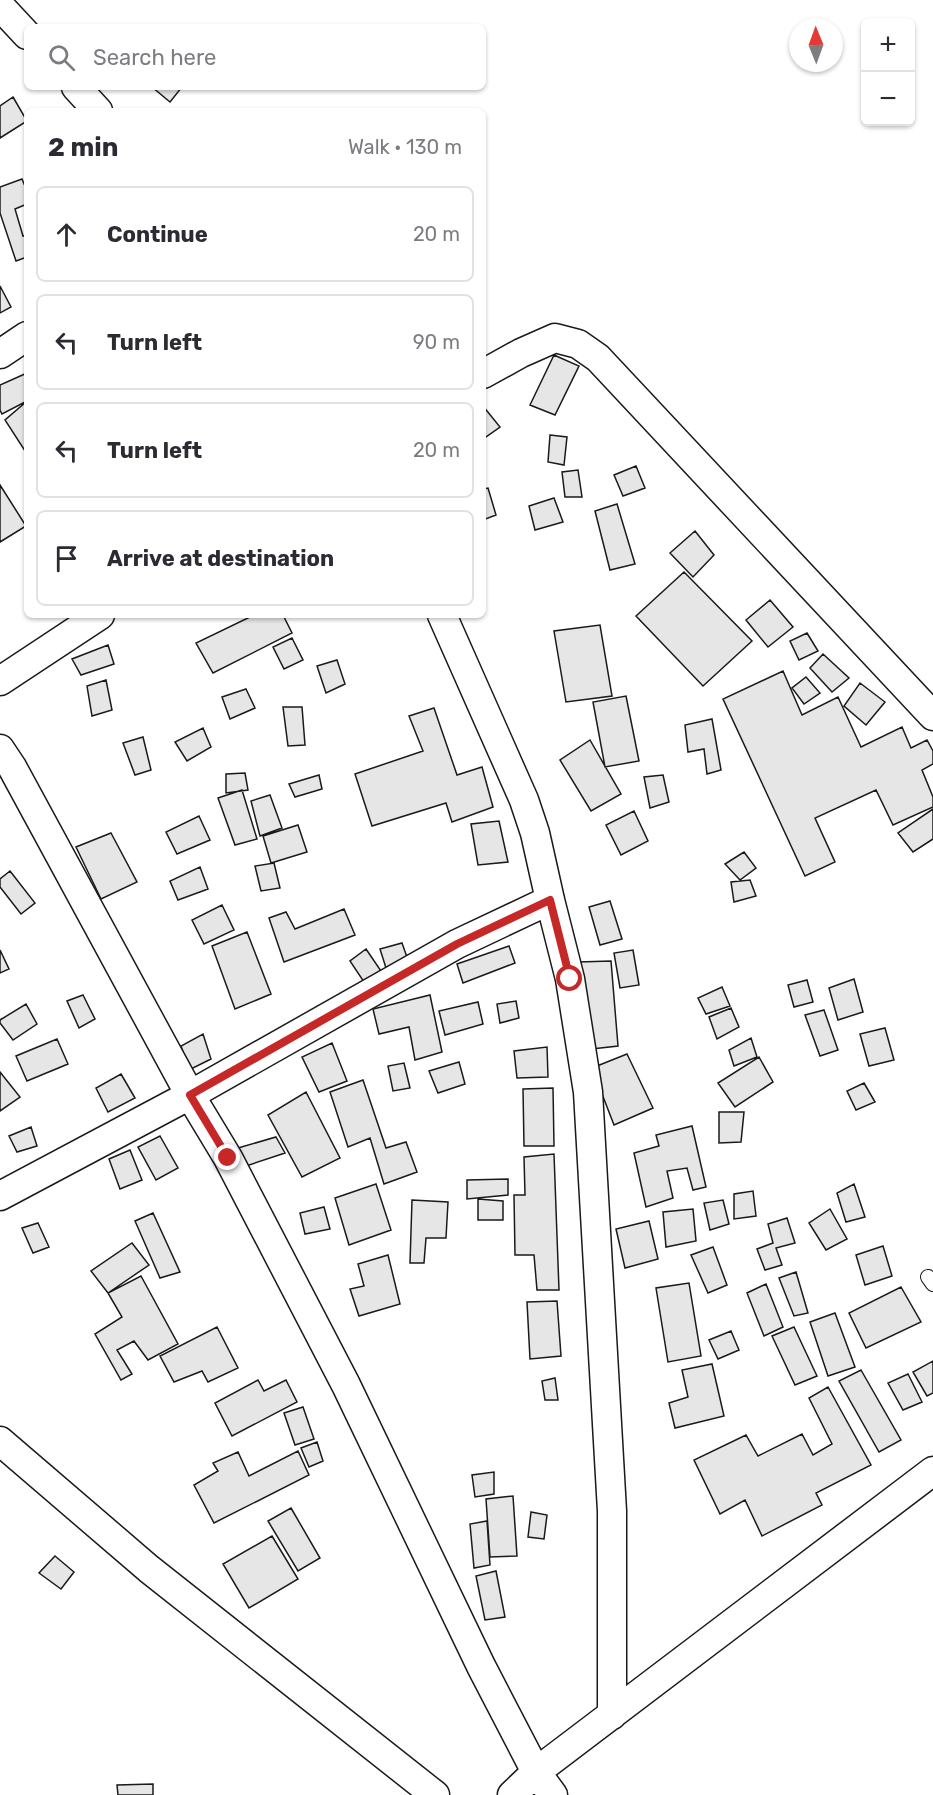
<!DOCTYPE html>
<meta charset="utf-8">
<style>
body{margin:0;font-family:Rubik,sans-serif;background:#f7f7f7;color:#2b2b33}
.controls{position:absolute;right:18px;top:18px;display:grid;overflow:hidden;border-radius:9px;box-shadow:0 2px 4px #0004}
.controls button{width:54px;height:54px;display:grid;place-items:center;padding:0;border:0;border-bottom:2px solid #e1e1e2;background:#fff;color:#2b2b33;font:30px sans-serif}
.compass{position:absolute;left:789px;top:18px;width:54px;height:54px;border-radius:50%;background:#fff;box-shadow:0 2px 4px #0004;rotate:359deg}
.stop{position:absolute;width:18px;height:18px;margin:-14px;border:4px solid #c62828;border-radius:50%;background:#fff}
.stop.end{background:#c62828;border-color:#fff;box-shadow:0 2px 6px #0008}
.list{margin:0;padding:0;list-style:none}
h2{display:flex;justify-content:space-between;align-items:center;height:78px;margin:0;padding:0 24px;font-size:26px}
h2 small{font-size:20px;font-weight:400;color:#7c7c81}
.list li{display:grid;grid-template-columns:39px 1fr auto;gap:18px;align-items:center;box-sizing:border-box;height:96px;margin:0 12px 12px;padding:0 12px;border:2px solid #e1e1e2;border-radius:9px}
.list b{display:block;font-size:22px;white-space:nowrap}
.list em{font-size:20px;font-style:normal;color:#7c7c81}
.icon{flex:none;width:33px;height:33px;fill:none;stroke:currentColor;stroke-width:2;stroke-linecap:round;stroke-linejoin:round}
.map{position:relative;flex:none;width:933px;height:1795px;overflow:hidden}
.search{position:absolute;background:#fff;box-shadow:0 2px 4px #0004;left:24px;top:24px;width:462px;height:66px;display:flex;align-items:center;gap:15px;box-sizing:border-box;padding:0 21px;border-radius:9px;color:#7c7c81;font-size:22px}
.panel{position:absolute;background:#fff;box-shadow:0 2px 4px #0004;left:24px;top:108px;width:462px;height:510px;border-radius:9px}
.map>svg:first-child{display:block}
.building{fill:#e6e6e6;stroke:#1a1a1a;stroke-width:1.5}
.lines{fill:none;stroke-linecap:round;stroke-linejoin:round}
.service-casing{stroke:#1a1a1a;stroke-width:16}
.minor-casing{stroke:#1a1a1a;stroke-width:31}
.service{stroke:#fff;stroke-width:14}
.minor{stroke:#fff;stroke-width:28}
.route{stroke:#c62828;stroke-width:8}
</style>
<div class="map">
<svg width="933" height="1795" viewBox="0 0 933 1795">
<rect width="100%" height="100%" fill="#fff"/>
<!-- building -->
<path class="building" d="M152,87H182L170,102Z
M13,97L27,121L0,138V106Z
M22,179L27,191V204L15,209L23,236L27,235V257L16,261L0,213V187Z
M0,286L11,307L0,313Z
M554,355L579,366L555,415L530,405Z
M27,373V401L2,414L0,410V385Z
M26,402L27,403V454L5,420Z
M483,406L500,427L483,439Z
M550,435L567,437L564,465L548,462Z
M636,466L645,488L623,496L614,475Z
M578,470L582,497H565L562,472Z
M0,485L26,526L0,542Z
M488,488L496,515L483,520V489Z
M554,498L563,522L535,530L529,506Z
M617,504L635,564L610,570L595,511Z
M695,531L714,555L693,577L670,553Z
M684,572L752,641L703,686L636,616Z
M770,600L793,627L768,647L746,620Z
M254,615H283L292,633L213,673L196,643Z
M600,625L612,696L566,702L554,631Z
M807,633L818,651L799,660L790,641Z
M292,638L303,660L284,669L273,647Z
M108,645L114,664L81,675L72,659Z
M823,654L849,678L832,692L810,668Z
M337,660L345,684L326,693L317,666Z
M783,671L802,715L838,697L861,747L902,727L911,748L927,740L933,751V764L922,770L933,797V807L893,825L876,790L815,818L835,862L805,876L723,699Z
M806,677L820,693L804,704L792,688Z
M106,680L112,710L92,716L87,686Z
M860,683L885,702L866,725L844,706Z
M246,689L255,708L230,719L222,697Z
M626,696L639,761L605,767L593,702Z
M283,707H302L305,745L288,746Z
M434,708L457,775L482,767L493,807L452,822L446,803L372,826L355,774L423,751L409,716Z
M712,719L721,770L707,774L704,749L688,752L685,725Z
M203,728L211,747L187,761L175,742Z
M143,737L151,770L135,775L123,743Z
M590,740L621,794L591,811L560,760Z
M245,773L248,790L226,793V774Z
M319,775L322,789L295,797L289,784Z
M663,775L669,802L650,808L644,777Z
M242,790L257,839L235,845L218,798Z
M270,795L282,828L260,836L251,801Z
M933,809V839L913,852L898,833Z
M634,811L648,841L621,855L606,825Z
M199,816L210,840L177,854L166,832Z
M499,821L508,862L478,865L471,824Z
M298,825L307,852L271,863L263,836Z
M111,833L137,882L101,899L76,847Z
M744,852L756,868L740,880L725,864Z
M274,863L280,888L261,891L255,866Z
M200,867L208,889L178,900L170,881Z
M10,871L35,903L21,914L0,887V879Z
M750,880L756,896L734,902L731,882Z
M610,901L622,939L600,945L589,907Z
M222,905L234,930L204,944L192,920Z
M344,909L355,935L284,962L269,918L286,912L295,929Z
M247,932L271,994L235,1009L212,946Z
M402,943L408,960L386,968L380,949Z
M509,946L515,963L463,983L457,964Z
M366,949L381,971L364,982L350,961Z
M0,950L9,969L0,973Z
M633,950L639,985L620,988L614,953Z
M611,961L618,1046L583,1050L578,962Z
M854,979L863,1012L838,1020L829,988Z
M807,980L813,1002L794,1007L788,985Z
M722,987L730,1006L706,1014L698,998Z
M83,995L95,1019L79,1028L67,1001Z
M430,995L442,1052L415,1060L409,1027L379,1034L373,1009Z
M516,1001L519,1018L500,1023L497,1004Z
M478,1002L483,1024L445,1035L439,1011Z
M26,1004L37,1024L13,1040L0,1023V1020Z
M731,1008L739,1027L717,1039L709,1017Z
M824,1010L838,1050L820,1056L805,1015Z
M885,1028L894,1060L869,1066L860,1034Z
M203,1034L211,1059L189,1070L181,1046Z
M751,1038L757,1057L734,1066L729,1050Z
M57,1039L68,1064L27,1081L16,1056Z
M332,1043L347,1081L319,1092L302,1057Z
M547,1047L548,1077L517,1078L514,1051Z
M627,1054L653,1108L614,1125L592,1068Z
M759,1057L773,1082L735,1107L718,1083Z
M459,1062L465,1084L438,1093L429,1071Z
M404,1063L410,1088L393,1091L388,1066Z
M0,1072L20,1097L0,1111Z
M121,1074L135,1098L108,1112L96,1088Z
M363,1080L386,1148L406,1142L417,1172L384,1184L370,1138L348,1147L330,1092Z
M864,1083L875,1102L856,1110L847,1091Z
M553,1088L554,1146H524L523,1089Z
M306,1092L340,1158L302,1177L268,1115Z
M719,1112H744L741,1142L719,1143Z
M692,1126L706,1187L693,1190L687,1168L667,1171L673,1198L646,1207L634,1153L659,1146L656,1135Z
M31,1127L37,1146L17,1152L9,1136Z
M160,1136L178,1168L156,1180L138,1147Z
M276,1137L285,1153L243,1167L238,1148Z
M130,1150L142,1180L120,1189L109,1159Z
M554,1154L559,1290H537L534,1255H515L514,1195H525L524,1157Z
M508,1179V1195L467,1199V1180Z
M376,1184L391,1230L349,1245L335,1198Z
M854,1184L865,1217L846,1222L837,1193Z
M753,1191L756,1216L734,1219V1194Z
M478,1199L503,1201V1220H478Z
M412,1200L448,1202L446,1238H426L424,1263H410Z
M723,1200L729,1224L710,1230L704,1203Z
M324,1207L330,1229L305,1234L300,1213Z
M693,1209L696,1241L666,1247L663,1212Z
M830,1209L847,1239L826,1250L809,1223Z
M153,1213L180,1272L160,1278L135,1221Z
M787,1218L795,1243L776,1248L782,1265L765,1270L757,1249L773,1243L768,1224Z
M649,1221L658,1259L625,1268L616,1229Z
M38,1223L49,1247L33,1253L22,1228Z
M132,1243L149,1265L108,1293L91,1271Z
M883,1246L892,1276L865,1285L856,1255Z
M713,1247L727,1285L708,1293L691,1255Z
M388,1255L400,1304L359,1316L350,1289L364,1286L358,1264Z
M796,1272L808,1313L794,1316L779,1278Z
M141,1276L178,1344L148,1360L134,1341L117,1350L132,1374L121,1380L95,1334L122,1317L108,1293Z
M689,1283L701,1356L668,1362L656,1288Z
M766,1284L783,1327L764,1336L747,1293Z
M901,1287L921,1322L866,1348L849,1313Z
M557,1301L561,1356L530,1359L527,1302Z
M835,1313L855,1367L828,1376L810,1322Z
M217,1327L238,1368L208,1382L202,1371L174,1382L160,1356Z
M794,1327L817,1376L795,1385L772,1336Z
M731,1331L739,1350L718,1359L709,1340Z
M933,1361V1393L927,1396L913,1372Z
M712,1364L724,1416L675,1428L669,1403L688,1397L682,1370Z
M861,1370L901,1440L879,1452L839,1381Z
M908,1374L922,1402L903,1410L888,1383Z
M555,1378L558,1400H545L542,1381Z
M258,1380L264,1391L286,1380L297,1402L232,1436L215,1403Z
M828,1387L871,1465L816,1493L822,1505L762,1536L745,1500L720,1514L694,1460L746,1435L758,1456L802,1434L813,1455L832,1444L809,1398Z
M303,1407L314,1439L295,1445L284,1413Z
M317,1442L323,1461L309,1467L301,1448Z
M298,1451L309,1475L214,1523L194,1485L218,1471L213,1463L238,1452L249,1476Z
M494,1472V1494L475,1497L472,1475Z
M513,1496L517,1556L490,1557L486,1499Z
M291,1508L320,1558L298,1571L268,1521Z
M531,1512L547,1515L544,1539L528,1537Z
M487,1521L490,1565L474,1568L470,1524Z
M272,1536L298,1579L249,1608L223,1564Z
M55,1556L74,1572L61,1589L39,1573Z
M496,1571L505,1617L485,1620L476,1576Z
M153,1784V1795H118L117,1785Z"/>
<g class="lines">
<!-- service casing -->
<g class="service-casing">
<path id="service" d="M928,1277L933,1284"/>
</g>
<!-- minor casing -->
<g class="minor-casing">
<path id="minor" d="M0,6L27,35
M76,87L98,111
M0,354L27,336
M483,374L521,353L555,338L578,344L598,358L933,716
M442,615L524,800L535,833L550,900L570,979L588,1092L612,1511V1715
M0,681L100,615
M0,749L12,767L190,1095L228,1158L346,1385L481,1666L536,1772L553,1795
M0,1196L190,1095L457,944L550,900
M0,1441L149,1569L435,1795
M512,1795L536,1772L933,1471"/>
</g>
<!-- service -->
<use href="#service" class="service"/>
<!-- minor -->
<use href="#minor" class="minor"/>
</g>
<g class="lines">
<!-- route -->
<path class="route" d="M228,1158L190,1095L457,944L550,900L570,979"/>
</g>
</svg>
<div class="controls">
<button>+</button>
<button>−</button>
</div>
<svg class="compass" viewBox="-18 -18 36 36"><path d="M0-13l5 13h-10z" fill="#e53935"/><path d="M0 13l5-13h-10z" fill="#7c7c81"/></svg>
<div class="stop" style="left:570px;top:979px"></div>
<div class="stop end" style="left:228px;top:1158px"></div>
<div class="search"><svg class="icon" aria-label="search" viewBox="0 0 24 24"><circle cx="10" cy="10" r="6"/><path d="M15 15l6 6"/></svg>Search here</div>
<section class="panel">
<h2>2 min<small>Walk · 130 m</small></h2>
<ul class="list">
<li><svg class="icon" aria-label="ahead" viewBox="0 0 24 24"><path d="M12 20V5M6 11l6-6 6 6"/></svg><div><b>Continue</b></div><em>20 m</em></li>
<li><svg class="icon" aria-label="left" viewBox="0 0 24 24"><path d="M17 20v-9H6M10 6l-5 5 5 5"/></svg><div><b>Turn left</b></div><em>90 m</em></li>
<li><svg class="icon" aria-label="left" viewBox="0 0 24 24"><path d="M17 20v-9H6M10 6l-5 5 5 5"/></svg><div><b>Turn left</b></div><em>20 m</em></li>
<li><svg class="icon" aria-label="arrive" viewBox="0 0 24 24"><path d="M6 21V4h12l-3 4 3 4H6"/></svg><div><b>Arrive at destination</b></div></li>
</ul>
</section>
</div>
